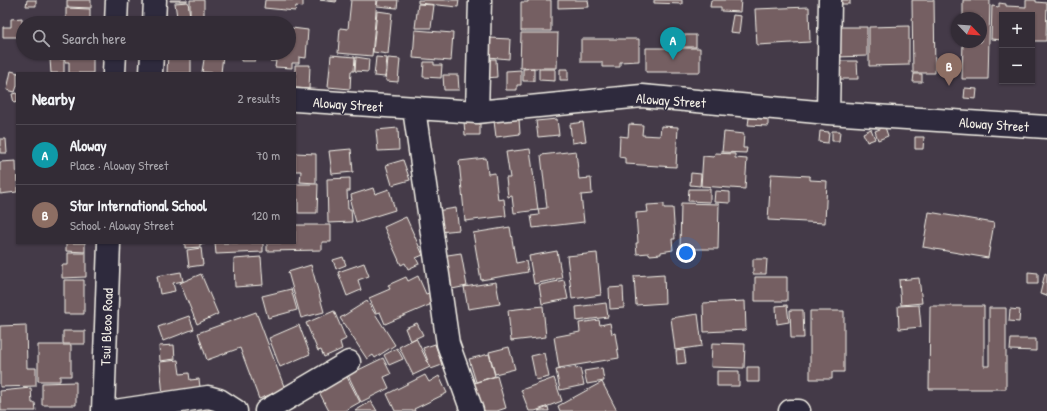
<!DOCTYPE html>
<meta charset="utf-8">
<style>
body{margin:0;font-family:"Patrick Hand",sans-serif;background:#3b343e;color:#f1f3f6}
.controls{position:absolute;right:12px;top:12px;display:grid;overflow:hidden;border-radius:0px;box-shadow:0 1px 3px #0004}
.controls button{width:36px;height:36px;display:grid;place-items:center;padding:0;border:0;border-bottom:1px solid #4e4851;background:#332c36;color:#f1f3f6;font:20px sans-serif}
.compass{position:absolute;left:951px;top:12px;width:36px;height:36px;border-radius:50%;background:#332c36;box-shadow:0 1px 3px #0004;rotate:115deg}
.you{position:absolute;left:686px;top:253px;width:14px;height:14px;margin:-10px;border:3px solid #fff;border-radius:50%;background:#1a73e8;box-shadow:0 0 0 6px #1a73e833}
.badge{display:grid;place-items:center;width:26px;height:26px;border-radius:50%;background:#bca0f2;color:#fff;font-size:13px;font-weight:700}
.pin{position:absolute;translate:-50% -33px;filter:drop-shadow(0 1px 2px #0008)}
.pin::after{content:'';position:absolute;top:21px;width:14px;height:12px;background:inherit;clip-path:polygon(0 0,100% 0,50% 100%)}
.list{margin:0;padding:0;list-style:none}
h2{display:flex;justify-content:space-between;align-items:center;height:52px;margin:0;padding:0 16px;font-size:17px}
h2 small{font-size:13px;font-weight:400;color:#a9a7ad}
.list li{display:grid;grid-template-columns:26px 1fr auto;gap:12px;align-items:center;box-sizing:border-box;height:60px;padding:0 16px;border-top:1px solid #4e4851}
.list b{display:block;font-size:15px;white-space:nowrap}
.list p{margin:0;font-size:13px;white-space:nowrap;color:#a9a7ad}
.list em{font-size:13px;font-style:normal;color:#a9a7ad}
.icon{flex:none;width:22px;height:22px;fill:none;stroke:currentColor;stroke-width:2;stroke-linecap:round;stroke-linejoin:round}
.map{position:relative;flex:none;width:1047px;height:411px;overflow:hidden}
.search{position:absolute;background:#332c36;box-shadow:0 1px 3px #0004;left:16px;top:16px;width:280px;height:44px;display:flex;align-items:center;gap:10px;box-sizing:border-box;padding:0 14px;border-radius:22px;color:#a9a7ad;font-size:15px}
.panel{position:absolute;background:#332c36;box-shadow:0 1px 3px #0004;left:16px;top:72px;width:280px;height:172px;border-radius:0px}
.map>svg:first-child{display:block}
.building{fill:#745e62;stroke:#f4f1e8}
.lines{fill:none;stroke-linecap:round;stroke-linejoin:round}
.minor-casing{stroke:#f4f1e8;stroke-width:25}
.minor{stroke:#2f2a3d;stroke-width:22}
.labels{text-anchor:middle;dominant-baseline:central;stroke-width:3;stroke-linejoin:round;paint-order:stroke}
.street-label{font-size:14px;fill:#f4f1e8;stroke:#2f2a3d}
</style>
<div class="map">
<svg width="1047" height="411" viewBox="0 0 1047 411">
<rect width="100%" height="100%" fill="#443a48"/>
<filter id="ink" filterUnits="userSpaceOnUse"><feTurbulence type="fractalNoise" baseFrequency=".025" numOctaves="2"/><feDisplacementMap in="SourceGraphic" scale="8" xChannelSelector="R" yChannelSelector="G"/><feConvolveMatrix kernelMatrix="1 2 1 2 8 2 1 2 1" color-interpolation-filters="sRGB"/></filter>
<g filter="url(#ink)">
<!-- building -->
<path class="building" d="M27,0H36V6H26Z
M67,0H91V8L67,7Z
M170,0H187V1H170Z
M190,0H204V16H190Z
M265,0H303V7L296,6L295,11L264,8Z
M320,0H337L336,2Z
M351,0H377L372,56L338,53L340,28L348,29Z
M378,0H398L397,8L377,6Z
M418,0H459L458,7L418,3Z
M528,0H551V31H521V2H528Z
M558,0H588L589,7L558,8Z
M654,0H682V4L654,3Z
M711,0H741L740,12L721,11V7H710Z
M835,0H850V4H835Z
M912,0H934L935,73H913Z
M963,0H990L988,79H962L963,42H981V18H963Z
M1026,0H1036V2L1047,3L1046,41H1032V15H1002V40L991,39L992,6L999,7V3L1006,4V6L1026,7Z
M188,2L190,16L177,17L175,3Z
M418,4L434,5L431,28H415Z
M809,7L810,42L757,45L755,9Z
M66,8L90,9V23H66Z
M377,11L392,13L388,54L373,52Z
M733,15L741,16L739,33L730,32Z
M22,18V37H3V27H11V19Z
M170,19H186V23H170Z
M38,21V23H24V22Z
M909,26V65L869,66V27Z
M836,27H867V56L836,57Z
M292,28L308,30L306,58L299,57V63H292V68L275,67L276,61H270L271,54L266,53H289V30H291Z
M415,30L453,33L451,61L413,58Z
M521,33H558L557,68H520Z
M677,35H696V47H677Z
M489,38L510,39L509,59L488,57Z
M581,39H639V61L620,62V67H602V62H581Z
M646,48H700V72H646Z
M64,53H93V73H69V62H65Z
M168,53H191V73H167Z
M205,53L223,55L221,73L202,72Z
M241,53H255V61H241Z
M331,55L355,57L354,71H351L350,89L328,87Z
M356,57L369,59L368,72L355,71Z
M376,57L387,58L385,77L374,76Z
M388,58L400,59L398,82L386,81Z
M50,59H64V73H51Z
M486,59H496L497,77L487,78Z
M835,61H857L858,79H836Z
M424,62H434V65H442L441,78L423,77Z
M295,65H310L309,89L295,88Z
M534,68V81H523V69Z
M539,69H555V81L539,80Z
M560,69H568V80H560Z
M521,70V85H517V90H506V71Z
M11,71L19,73H17V86L15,92L7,90Z
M914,74H922V82H913Z
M443,75H458L459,90H444Z
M965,88L977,89L976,99L964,98Z
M17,93V102L14,103L12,94Z
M749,118L768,119V126L748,125Z
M519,119L520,134L496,137L494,121Z
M557,119L559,135L538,137L536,121Z
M480,121V135H465L464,122Z
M583,122L586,141L572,143L570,124Z
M629,124L643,125L642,135L660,136L661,126L678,127L676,167L625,164V158L619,157L620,136L628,137Z
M885,127L888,136L878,140L875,131Z
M398,128L399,150L378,151L376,130Z
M871,129L875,139L867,142L863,133Z
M820,131L829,132L828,143L819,142Z
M832,131H840L839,141H832Z
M724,132L744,134L743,148H747L746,153L722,152Z
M915,137H924L923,149H915Z
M0,139H6L7,153H0Z
M351,149L353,172L332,174L329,151Z
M530,149L538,210L514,213L512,196L508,197L506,178H510L506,152Z
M576,151L579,179L591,178L592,194L581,195L584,222L533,228L531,216L539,215L538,209L547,208L541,155Z
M295,153L316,154V183L300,182L301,171H295Z
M715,153L735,154V158L747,159L745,189L701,186L703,156L714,157Z
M486,158L488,174L495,173L498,200L504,199L506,216L465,221L459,161Z
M403,160L410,180L392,185L386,165Z
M16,161L17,192L0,194V162Z
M691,173L701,174L700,186L690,185Z
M771,174L810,176V180L827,181L825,223L768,220Z
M350,178V191H347L348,209H351L352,222L328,223L327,179Z
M295,184H318L317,213H298V199H295Z
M373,188L375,194L389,189L395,210L356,222L350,201L352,200L351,195Z
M689,189H710V202L688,201Z
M715,191L730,192V203L714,202Z
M681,203L719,204L718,249H680Z
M664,204V208H673L675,239H672L673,250L661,252V254L650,255L649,253L637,254L636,243H638L636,213L648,212L647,205Z
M456,208L459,230L439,232L436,211Z
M929,212L994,223L988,258L923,247Z
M406,217L423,255L416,258L419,264L408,269L405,263L401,265L384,227Z
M295,225H331V242H322V250L267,251V243H295Z
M510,227L516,263L526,261L528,272L481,280L473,233Z
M66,243H85V252L66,251Z
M185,243H205V244H200V247L185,248Z
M215,243H263V252L216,254Z
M201,248L203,265L189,267L187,250Z
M557,251L562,278L534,284L529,256Z
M68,253H86V277L62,278V265H68Z
M461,253L467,286L447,290L441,256Z
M597,253L601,295L572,299L567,256Z
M261,257L263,285L235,287L234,259Z
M343,257L346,265L336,269L333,260Z
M753,259H767L766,274H753Z
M364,263L369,276L358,280L361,290L347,296L338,272Z
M311,265L324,312L301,318L288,272Z
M181,272L183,281L173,283L175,291L160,294L157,276Z
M1028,272L1038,273V284H1028Z
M1045,273L1047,274V296L1040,294Z
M201,274L218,314L197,324L180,283Z
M664,274L665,303L636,305L634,276Z
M418,276L426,294L429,293L434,303L385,324L380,312L376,313L369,298L390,289L388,285L406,277L408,281Z
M755,277H787V301H755Z
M919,278L922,303L901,305L899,280Z
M64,280H84V314H64Z
M564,280L568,299L542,304L539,285Z
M496,282L500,304L468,309L464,287Z
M623,287L624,308L610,309L609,288Z
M291,289L297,310L268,318L262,296Z
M367,301L395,345L375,358L373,355L367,359L340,318Z
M745,301L746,330L704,332L703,303Z
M606,303L608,317L577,321L576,307Z
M787,305L789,322L777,324L776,306Z
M919,305L921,327L899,329L898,306Z
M543,306L546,337L511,341L508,310Z
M930,306H984V366H989V308H1006V389H929Z
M1010,309L1020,310L1019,322L1009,321Z
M790,310H803L804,338H791Z
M334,311L346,339L340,342L342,349L324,357L321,350L318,351L306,323Z
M810,311H844V372H832V379H810Z
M256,312L285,389L259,399L240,348L207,360L198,333Z
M698,314L702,346L675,350L671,318Z
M189,316L194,329L163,341L158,327Z
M599,320L600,325L610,323L612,334L615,333L619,358L559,368L554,337L580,332L579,323Z
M417,323L423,335L410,341L405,328Z
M26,325L27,368H36V386L0,387V326Z
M299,325L310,354L280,367L269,338Z
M63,331H85V344H63Z
M416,338L430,367L413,375L399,347Z
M1011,339H1036V351L1010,350Z
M712,343L745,344L744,368L711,367Z
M435,344L442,365L431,369L423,348Z
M38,345H71V376H60V381H38Z
M174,345L175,359L160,361L159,346Z
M509,347L515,369L495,374L489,352Z
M397,348L403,359L389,365L384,355Z
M684,350L686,363L677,364L676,351Z
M544,353L549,377L536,380L531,356Z
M489,354L495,376L476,382L469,359Z
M383,358L391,374L384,377L389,388L361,402L348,375Z
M178,360L180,374L189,373L190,380L199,379L200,387L195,388V393L163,397L160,362Z
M576,367V369L580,368L584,385L560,390L556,370Z
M747,367H759V382H747Z
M602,368L604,381L587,384L584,371Z
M717,371H739V386H717Z
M346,375L360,402L344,411H329L318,390Z
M425,375L429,382L439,376L447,393L414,409L415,411H395L387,394Z
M497,376L506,408L497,411H482L474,383Z
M554,378L562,401L535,411H529L521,390Z
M76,382V405H42V383Z
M602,382L617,411H560L558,406Z
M31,388L32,403H35L36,411H1L0,391Z
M214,401L215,411H190L189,403Z
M371,401L377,411H355Z
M548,407L549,411H538Z"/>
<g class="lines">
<!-- minor casing -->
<g class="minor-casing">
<path id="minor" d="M116,23L117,0
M154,23L155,0
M114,73L115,53
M151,73L152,53
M295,100L477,112L642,96L828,113L1047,127
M414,109L448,344L472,411
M477,112L480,0
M828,113L830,0
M103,411L109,243
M115,411L208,397L219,400L236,411
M266,411L349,362
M790,411H799"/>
</g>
<!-- minor -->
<use href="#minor" class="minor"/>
</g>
</g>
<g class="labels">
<!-- street labels -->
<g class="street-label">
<text transform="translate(671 100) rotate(4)">Aloway Street</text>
<text transform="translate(348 104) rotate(4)">Aloway Street</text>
<text transform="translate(994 124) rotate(4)">Aloway Street</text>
<text transform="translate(106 327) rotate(-88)">Tsui Bleoo Road</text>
</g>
</g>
</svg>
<div class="controls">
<button>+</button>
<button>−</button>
</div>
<svg class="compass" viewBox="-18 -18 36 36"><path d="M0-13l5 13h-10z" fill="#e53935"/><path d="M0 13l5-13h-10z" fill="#a9a7ad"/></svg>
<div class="you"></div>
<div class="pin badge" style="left:673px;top:60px;background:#0f9aa8">A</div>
<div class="pin badge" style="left:949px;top:86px;background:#8d6e63">B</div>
<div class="search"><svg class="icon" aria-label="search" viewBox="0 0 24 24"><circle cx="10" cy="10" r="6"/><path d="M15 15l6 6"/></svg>Search here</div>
<section class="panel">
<h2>Nearby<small>2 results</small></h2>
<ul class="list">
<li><span class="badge" style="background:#0f9aa8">A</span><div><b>Aloway</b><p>Place · Aloway Street</p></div><em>70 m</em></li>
<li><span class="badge" style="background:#8d6e63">B</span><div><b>Star International School</b><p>School · Aloway Street</p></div><em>120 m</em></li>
</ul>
</section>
</div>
